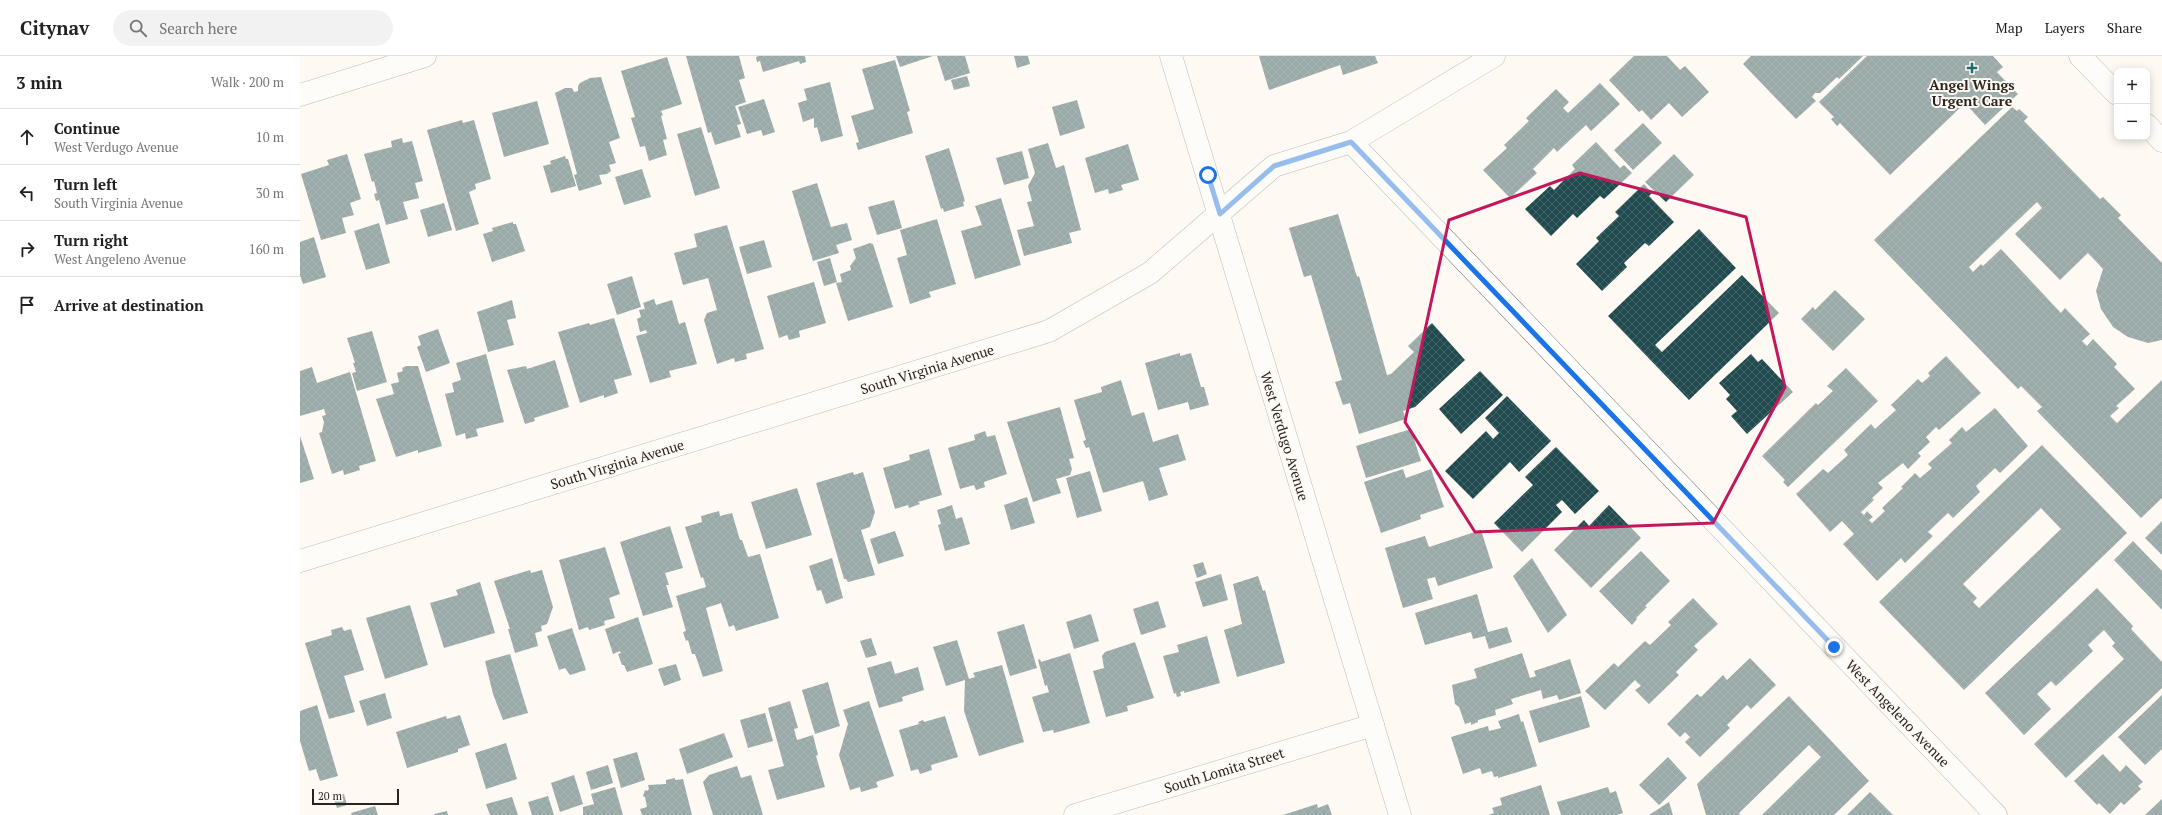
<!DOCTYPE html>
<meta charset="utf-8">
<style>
body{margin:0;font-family:"PT Serif",serif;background:#f2f2f2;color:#202124}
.controls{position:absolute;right:12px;top:12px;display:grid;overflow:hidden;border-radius:8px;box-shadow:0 2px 10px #0003}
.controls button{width:36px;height:36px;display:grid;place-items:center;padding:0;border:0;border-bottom:1px solid #e0e0e0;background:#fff;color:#202124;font:20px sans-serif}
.scale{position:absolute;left:12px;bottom:10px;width:87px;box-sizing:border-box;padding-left:4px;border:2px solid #2a241e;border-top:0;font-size:11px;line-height:14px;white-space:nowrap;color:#2a241e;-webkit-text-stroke:3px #fef9f2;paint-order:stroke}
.stop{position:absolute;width:12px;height:12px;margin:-9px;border:3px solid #1a73e8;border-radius:50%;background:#fff}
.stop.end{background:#1a73e8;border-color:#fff;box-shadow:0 1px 4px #0008}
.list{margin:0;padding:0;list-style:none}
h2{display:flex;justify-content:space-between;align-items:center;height:52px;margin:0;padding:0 16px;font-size:17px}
h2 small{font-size:13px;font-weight:400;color:#757577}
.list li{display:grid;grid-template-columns:26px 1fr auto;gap:12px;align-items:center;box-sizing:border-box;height:56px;padding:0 16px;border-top:1px solid #e0e0e0}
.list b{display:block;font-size:15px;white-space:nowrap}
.list p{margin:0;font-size:13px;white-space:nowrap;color:#757577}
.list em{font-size:13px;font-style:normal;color:#757577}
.icon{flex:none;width:22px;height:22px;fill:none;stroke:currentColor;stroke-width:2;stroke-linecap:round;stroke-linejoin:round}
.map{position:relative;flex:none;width:1862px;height:759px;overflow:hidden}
header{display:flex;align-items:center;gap:24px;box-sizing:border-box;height:56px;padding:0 20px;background:#fff;border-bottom:1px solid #e0e0e0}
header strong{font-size:19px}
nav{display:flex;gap:22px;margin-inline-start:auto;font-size:14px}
.search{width:280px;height:36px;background:#f2f2f2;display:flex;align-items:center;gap:10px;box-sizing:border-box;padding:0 14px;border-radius:22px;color:#757577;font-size:15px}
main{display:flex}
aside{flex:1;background:#fff}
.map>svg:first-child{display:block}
.building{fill:url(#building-cross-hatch);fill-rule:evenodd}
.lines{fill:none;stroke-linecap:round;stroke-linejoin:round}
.minor-casing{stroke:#7a6d5f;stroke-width:23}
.major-casing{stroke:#7a6d5f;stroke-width:23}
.minor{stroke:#fff;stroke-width:22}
.major{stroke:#fff;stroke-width:22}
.route{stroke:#1a73e8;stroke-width:5}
.marked{fill:none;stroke:#c2185b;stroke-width:3;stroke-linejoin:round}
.poi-dot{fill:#206a74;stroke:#fef9f2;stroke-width:1.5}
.labels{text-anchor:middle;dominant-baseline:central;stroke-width:4;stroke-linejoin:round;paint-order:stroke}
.poi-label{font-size:14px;font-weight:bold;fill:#2a241e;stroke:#fef9f2}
.street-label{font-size:14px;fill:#2a241e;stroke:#fef9f2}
</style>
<header>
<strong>Citynav</strong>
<div class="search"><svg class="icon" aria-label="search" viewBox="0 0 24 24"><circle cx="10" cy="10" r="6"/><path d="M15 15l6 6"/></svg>Search here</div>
<nav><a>Map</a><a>Layers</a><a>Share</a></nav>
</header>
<main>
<aside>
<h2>3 min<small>Walk · 200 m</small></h2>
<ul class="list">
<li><svg class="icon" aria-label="ahead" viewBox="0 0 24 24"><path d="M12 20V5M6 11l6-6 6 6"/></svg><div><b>Continue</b><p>West Verdugo Avenue</p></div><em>10 m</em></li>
<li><svg class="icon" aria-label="left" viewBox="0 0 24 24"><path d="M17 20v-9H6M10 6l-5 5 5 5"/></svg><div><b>Turn left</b><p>South Virginia Avenue</p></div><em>30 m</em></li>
<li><svg class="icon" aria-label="right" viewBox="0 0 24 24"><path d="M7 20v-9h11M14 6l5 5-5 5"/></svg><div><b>Turn right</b><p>West Angeleno Avenue</p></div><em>160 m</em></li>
<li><svg class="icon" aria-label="arrive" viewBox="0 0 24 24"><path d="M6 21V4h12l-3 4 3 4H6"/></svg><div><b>Arrive at destination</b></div></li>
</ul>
</aside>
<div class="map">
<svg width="1862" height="759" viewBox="0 0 1862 759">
<defs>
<pattern id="building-cross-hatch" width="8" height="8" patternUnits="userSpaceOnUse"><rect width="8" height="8" fill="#224b50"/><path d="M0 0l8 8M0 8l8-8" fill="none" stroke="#416266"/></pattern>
</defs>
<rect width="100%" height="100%" fill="#fef9f2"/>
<!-- building -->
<path class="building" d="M386,0H439L445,22L439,24L446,46L435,50L441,68L437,69L441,81L415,89L411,76L408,77Z
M459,0H505L506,6L500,8L499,5L463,16L460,5L457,6L456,1Z
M596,0H633L600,11Z
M637,0H665L670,17L645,25Z
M714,0H728L730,8L717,12Z
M959,0H1075L1078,7L1043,19L1040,9L969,34Z
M1334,0H1367L1380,14L1385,10L1409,36L1382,61L1369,47L1351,64L1342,54L1339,56L1309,24Z
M1451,0H1563L1539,23L1537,21L1520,37H1515L1512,41L1516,45L1496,63L1443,8Z
M1567,0H1693L1703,11L1697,16L1718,38L1685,69L1665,47L1590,119L1540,67L1537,70L1531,63L1534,61L1519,46Z
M367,1L382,48L361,55L363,59L361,60L367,83L363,84L367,99L349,105L345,90L340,91L331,62L335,61L321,15Z
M595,4L610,55L607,56L613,77L558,94L556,87L559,86L551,60L574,53L562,13Z
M667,20L670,30L654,34L651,24Z
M301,21L320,82L309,86L316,107L309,109L311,115L307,118L299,119L302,128L279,135L274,119L277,118L255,37L265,32H272L274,36L278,35V30L280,27L290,22Z
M530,26L543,80L521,86L517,71L514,72V62L503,66L498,47L507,44L504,33Z
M1300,27L1320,48L1291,75L1286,69L1257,96L1254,92L1233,113L1237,117L1210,142L1183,114L1207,92L1204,89L1229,65L1226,62L1256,33L1269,46L1263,52L1268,57Z
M464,43L475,76L463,80L461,74L447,78L438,51Z
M777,44L785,72L760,80L752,51Z
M237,45L249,88L204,101L192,57Z
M1712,51L1717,55L1719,53L1728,61L1724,65L1800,143L1803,141L1821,159L1818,162L1862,207V284L1848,287L1828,281L1813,271L1801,253L1796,235L1803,213L1788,197L1760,224L1715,178L1742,152L1737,146L1669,211L1673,216L1681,208L1683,210L1701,193L1761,257L1765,252L1790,278L1782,285L1787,290L1793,283L1817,308L1814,311L1835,333L1816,350L1819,352L1810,360L1817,367L1862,324V442L1841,462L1737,355L1742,351L1721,330L1718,333L1574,184Z
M162,64L163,67L174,64L191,123L175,128L176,133L169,136L179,168L156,175L127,74Z
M1343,67L1362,87L1333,114L1314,94Z
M401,71L420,132L395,140L377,78Z
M102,82L103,87L112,85L123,125L115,127L119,142L103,146L108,163L86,169L79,144L76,145L74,138L77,137L74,125L72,126L64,98L92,91L91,85Z
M1296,86L1320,112L1324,109L1332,117L1304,143L1300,140L1277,162L1273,158L1251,180L1225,153L1250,130L1254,134L1275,113L1272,109Z
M748,87L756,112L764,109L781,174L769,177L772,187L724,200L717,174L734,170L727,146L732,145L728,130L735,117L728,93Z
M828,88L839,124L821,129L823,134L809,138L808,133L795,137L785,102Z
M649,92L665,145L663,146L664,150L644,156L643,152L641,153L625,100Z
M722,95L729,122L704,129L696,102Z
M47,98L61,143L50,147L54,159L42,162L46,177L21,184L1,118L29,109L27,104Z
M1374,98L1394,119L1366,146L1345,126Z
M265,100L266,103H268L276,130L251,137L243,110L251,108L250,105Z
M342,113L351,141L324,149L315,121Z
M517,127L531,171L547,167L552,184L536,189L539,197L513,205L492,135Z
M1344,128L1352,137L1349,140L1374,166L1349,190L1345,187L1324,207L1327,211L1302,235L1276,208L1299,185L1296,182L1319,160L1315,156Z
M701,142L721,209L675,223L661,175L682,169L675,150Z
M594,144L602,172L577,179L568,151Z
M144,147L152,174L128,181L120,154Z
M1038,158L1057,221L1059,220L1087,319L1091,318L1114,296L1108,290L1132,267L1165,304L1115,351L1103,355L1106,363L1059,378L1050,347L1043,349L1035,326L1042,324L1011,219L1004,221L989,172Z
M637,163L656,228L629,236L631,241L610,248L597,202L607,199L600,174Z
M213,166V168H216L225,195L192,206L183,178L193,175L192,172Z
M79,167L90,207L66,214L54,175Z
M427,169L464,293L446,298L447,303L435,306L434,302L417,308L404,264L407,257L417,254L408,222L383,229L374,197L397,191L394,178Z
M1399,173L1436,212L1355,289L1362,296L1442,219L1479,257L1389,344L1308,260Z
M14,181L26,221L3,228L0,219V186Z
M464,184L472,211L447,218L439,191Z
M570,187L573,188L593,251L548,265L536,227L542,226L540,218L551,214L550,210L556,202L553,193Z
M530,202L537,226L524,230L517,206Z
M332,220L341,251L317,259L307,228Z
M514,226L526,267L499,275L500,281L489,284L487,279L479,282L467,240Z
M1535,234L1565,263L1533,295L1501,263L1513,251L1515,254Z
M354,243L356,249L372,244L379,268L385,266L397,308L369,315L371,321L350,327L336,280L347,277L346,274L340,276L337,263L341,261L339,254L345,253L343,247Z
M212,244L216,262L207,264L214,289L188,296L177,256Z
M314,262L332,319L314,324L318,337L304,342V339L280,347L258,276L289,267L290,269Z
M138,273L150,307L126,316L117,291L121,289L118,280Z
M72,275L87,326L57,335L52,317L56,316L53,307H55L47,282Z
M880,297V300L891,297L901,331H904L909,349L890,354L888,346L858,354L845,307Z
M186,298L204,366L176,373L178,380L166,383L165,377L156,380L145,338L154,336L152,327L161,324L156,307Z
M1451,298L1458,306L1462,303L1493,336L1447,378L1431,360L1437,355L1426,343L1430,339L1419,327Z
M1646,300L1681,337L1639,374L1636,371L1626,381L1630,386L1618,397L1621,400L1608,413L1603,407L1578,427L1583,432L1572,442L1574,444L1561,456L1564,459L1567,455L1573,461L1569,464L1572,467L1585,455L1582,452L1603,432L1601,431L1615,417L1620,422L1632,412L1628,408L1652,387L1649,384L1662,371L1666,376L1695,352L1728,390L1700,417L1695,412L1676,430L1680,436L1653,462L1648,457L1628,476L1633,480L1605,507L1601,502L1577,525L1543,488L1554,478L1542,465L1530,476L1496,438L1523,413L1528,417L1548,399L1544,394L1571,368L1575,373L1596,354L1591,349L1618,323L1622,327L1630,320L1628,317Z
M255,304L269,351L234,362L235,365L225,368L207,314L226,310L227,313Z
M106,310H118L142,390L118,397V394L96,401L76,343L94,338L91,328L99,326L97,317L103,315L102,312Z
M12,311L17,327L50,316L76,405L59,410L60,414L44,419L43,414L32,418L19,377L22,376L24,366L22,360L26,359L24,353L0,360V315Z
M1546,312L1578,345L1488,431L1483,426L1485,424L1462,400L1516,347L1518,349L1533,335L1527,330Z
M1180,315L1203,339L1161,378L1139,353Z
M821,324L832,360L844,356L853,386L878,378L886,404L859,412L868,439L849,445L843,425L803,437L789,391L786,392L783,385L786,384L774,344L802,336L801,331Z
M1207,340L1251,385L1219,416L1210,406L1173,443L1145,415L1186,375L1193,383L1199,377L1185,362Z
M760,351L774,402L769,403L772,413L770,419L756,423L761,437L733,446L707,366Z
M1111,373L1121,405L1066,422L1056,390Z
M685,375L687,381L695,379L707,418L684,426L685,431L676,434L674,429L660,433L648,392L675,384L674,379Z
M0,380L14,423L0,427Z
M1742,389L1827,477L1664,634L1579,546ZM1741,452L1761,473L1679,552L1673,546L1677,542L1663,528Z
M1256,391L1299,435L1275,458L1262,444L1256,449L1262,456L1222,496L1194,467L1233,429L1225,421Z
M629,393L642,439L618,446L620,448L609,452L608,449L595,453L583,412L610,404L609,399Z
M1103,413L1106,422L1131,413L1144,451L1120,459L1121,463L1081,477L1064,426Z
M790,415L802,455L777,462L766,422Z
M553,416L554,419L563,416L575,456L570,471L561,474L575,519L548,526L546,523H544L516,427Z
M497,432L512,479L466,493L451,446Z
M727,441L735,467L711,474L704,449Z
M652,449L656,463L662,461L670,488L645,495L638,469L641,468L637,454Z
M1309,449L1341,482L1291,532L1254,494L1284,464L1289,470Z
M419,455L420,460L432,457L440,484H442L448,501L460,498L479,562L436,575L434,569L429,571L421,547L406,552L423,615L403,621L395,598H392L388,584L386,585L383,576L386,575L376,540L406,531L403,521L401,522L385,471L402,466L401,460Z
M1862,465V499L1845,482Z
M370,470L383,512L365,517L369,529H366L373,551L343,560L320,486Z
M1181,474L1193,512L1138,530L1135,521L1127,523L1133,543L1103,552L1085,492L1125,480L1129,491Z
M595,475L604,500L578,508L570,483Z
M1833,485L1862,515V554L1814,504Z
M305,491L320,538L309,542L315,562L304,565L305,569L289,574L288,571L279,574L259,504Z
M1341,495L1370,525L1345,550L1347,551L1336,562L1337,563L1332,569L1299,535Z
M532,502L543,542L526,548L521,534L517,535L509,510Z
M1232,502L1267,559L1248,577L1213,520Z
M903,506L907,518L897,522L893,509Z
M230,514L231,517L242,514L253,551L247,568L241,570L242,575L235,577L238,590L215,597L208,573H210L194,525Z
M921,518L928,544L903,551L895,526Z
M958,520L963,535L965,534L985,607L937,621L924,574L942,568L933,528Z
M180,526L195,577L144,592L130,547L158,539L156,534Z
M1797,532L1833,570L1831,573L1862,606V632L1766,722L1734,688L1824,603L1812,590L1815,587L1804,574L1788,589L1793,595L1756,630L1751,625L1737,638L1751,653L1724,679L1685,637Z
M1177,538L1188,576L1207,571L1212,586L1189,593L1185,580L1173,583L1171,576L1125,589L1115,557Z
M1393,542L1418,568L1394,590L1398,594L1376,616L1379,619L1349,648L1335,634L1341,630L1335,624L1305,654L1285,635L1314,607L1318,611L1345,585L1350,589L1371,569L1368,566Z
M858,545L866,571L841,579L833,553Z
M110,549L128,609L85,623L66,562Z
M791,558L799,585L774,593L766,566Z
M338,561L353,608L327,616L324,609H322L318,598L321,597L320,595L313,598L305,573Z
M724,568L737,612L710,620L697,576Z
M42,571L44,575L51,573L64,614L44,620L55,656L29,663L5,587L32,579L31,574Z
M272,572L286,614L270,619L265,612L259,614L247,580Z
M907,580L920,627L884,637V635L880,636L881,640L877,641L876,637L874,638L863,600L879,596L877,589Z
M571,582L577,599L566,602L560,585Z
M657,584L669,623L675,621L673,617L702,609L724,686L679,700L664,655L665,624L646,630L633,591Z
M835,586L854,642L827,650L828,655L806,661L793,615L804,612L802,600L805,596Z
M770,597L790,667L754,677L753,674L743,676L732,641L749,636L747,629L745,630L738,604L740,603L741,606Z
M1222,597L1230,622L1236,620L1234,615L1270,603L1281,637L1259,644L1257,639L1243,643L1241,634L1211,643L1213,648L1195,654L1196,659L1178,664V666L1171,669V666L1165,668L1159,651L1155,648L1152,629L1177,622L1174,613Z
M210,598L228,657L203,664L193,638L185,605Z
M1450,602L1476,629L1451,653L1447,649L1427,669L1430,672L1400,701L1385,686L1390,681L1385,676L1380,681L1367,668L1397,638L1401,641L1423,619L1427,624Z
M591,605L595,618L618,611L624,634L602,641L603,645L579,652L567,612Z
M376,608L381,624L364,630L358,613Z
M528,626L540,670L515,678L502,634Z
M85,637L92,662L67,670L59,645Z
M1862,639V693L1845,709L1818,681Z
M1281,640L1290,671L1239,687L1229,655Z
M1489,640L1569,725L1534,759H1462L1521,701L1509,689L1439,757L1440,759H1406L1397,728Z
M490,645L498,672L494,673L497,684L513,679L518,699L516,700L525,731L477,744L468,714L484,710L468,652Z
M569,645L594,720L576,726L578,731L561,736L560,731L550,734L539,699L548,668L543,654Z
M17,649L38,720L20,725L16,713L9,715L0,685V655Z
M465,657L473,685L448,692L440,664Z
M1219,658L1221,666L1223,665L1237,710L1198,722V720L1194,721L1192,715L1182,718L1180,712L1163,718L1151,681L1188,670L1189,675L1201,672L1198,665Z
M160,659L170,689L158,693V696L107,712L96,676L146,660L147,663Z
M645,660L658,701L631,709L632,714L620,718L618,713L611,715L599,674L619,668L618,666L623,664L624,666Z
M424,677L433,701L387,718L379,693Z
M206,687L217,723L186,733L175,697Z
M337,696L345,724L321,732L313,703Z
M1803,698L1820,716L1826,709L1843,726L1838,730L1841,733L1824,749L1821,746L1810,758L1799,747L1797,749L1774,725Z
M1368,701L1387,722L1359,749L1339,729Z
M308,709L313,727L291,734L286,716Z
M437,710L441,722L451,719L463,759H413L403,726L409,719Z
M274,719L283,748L260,756L251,727Z
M375,722V724L383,723L392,759H342L340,753L347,751L345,741L343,740L345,734L347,735L349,733L348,729L366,728V724Z
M1241,729L1250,759H1188L1194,757L1192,752L1202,749L1200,742Z
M315,731L323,759H283V751L294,748L291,738Z
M1308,731L1310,737L1316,735L1323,757L1317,759H1261L1257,746Z
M1570,736L1593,759H1547Z
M44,738L47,749L37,752L33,741Z
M248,740L254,759H232L228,746Z
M212,741L218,759H190L186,748Z
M1862,743V759H1845Z
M1369,746L1373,759H1349Z
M1017,748L1018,752L1028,748L1032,759H983Z
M75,750L78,759H52L51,757Z
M147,755L148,759H134V758Z"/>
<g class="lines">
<!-- minor casing -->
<g class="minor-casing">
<path id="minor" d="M0,39L125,0
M1051,86L1696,759
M0,505L749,275L850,217L974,110L1051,86L1194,0
M775,759L1073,669"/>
</g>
<!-- major casing -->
<g class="major-casing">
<path id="major" d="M871,0L1100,759
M1780,0L1817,38
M1847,69L1862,85"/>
</g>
<!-- minor -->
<use href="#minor" class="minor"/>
<!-- major -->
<use href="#major" class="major"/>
</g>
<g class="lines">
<!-- route -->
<path class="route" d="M908,119L920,158L974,110L1051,86L1534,591"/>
</g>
<!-- marked area -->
<path d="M0 0H1862V759H0ZM1280,117L1446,161L1485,331L1413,467L1175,476L1105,366L1149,164Z" fill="#fef9f2" fill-opacity=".55" fill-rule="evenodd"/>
<path class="marked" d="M1280,117L1446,161L1485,331L1413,467L1175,476L1105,366L1149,164Z"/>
<!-- markers -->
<path class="poi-dot" d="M1670 6h4v4h4v4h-4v4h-4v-4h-4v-4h4z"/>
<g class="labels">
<!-- poi labels -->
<g class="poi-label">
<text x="1672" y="28">Angel Wings<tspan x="1672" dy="16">Urgent Care</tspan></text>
</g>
<!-- street labels -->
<g class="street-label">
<text transform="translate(627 313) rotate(-17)">South Virginia Avenue</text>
<text transform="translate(985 380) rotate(73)">West Verdugo Avenue</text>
<text transform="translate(317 408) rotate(-17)">South Virginia Avenue</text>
<text transform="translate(1598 657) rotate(46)">West Angeleno Avenue</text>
<text transform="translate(924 714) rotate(-17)">South Lomita Street</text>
</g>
</g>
</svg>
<div class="controls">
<button>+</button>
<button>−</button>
</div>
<div class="scale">20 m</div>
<div class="stop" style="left:908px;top:119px"></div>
<div class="stop end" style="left:1534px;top:591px"></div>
</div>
</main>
